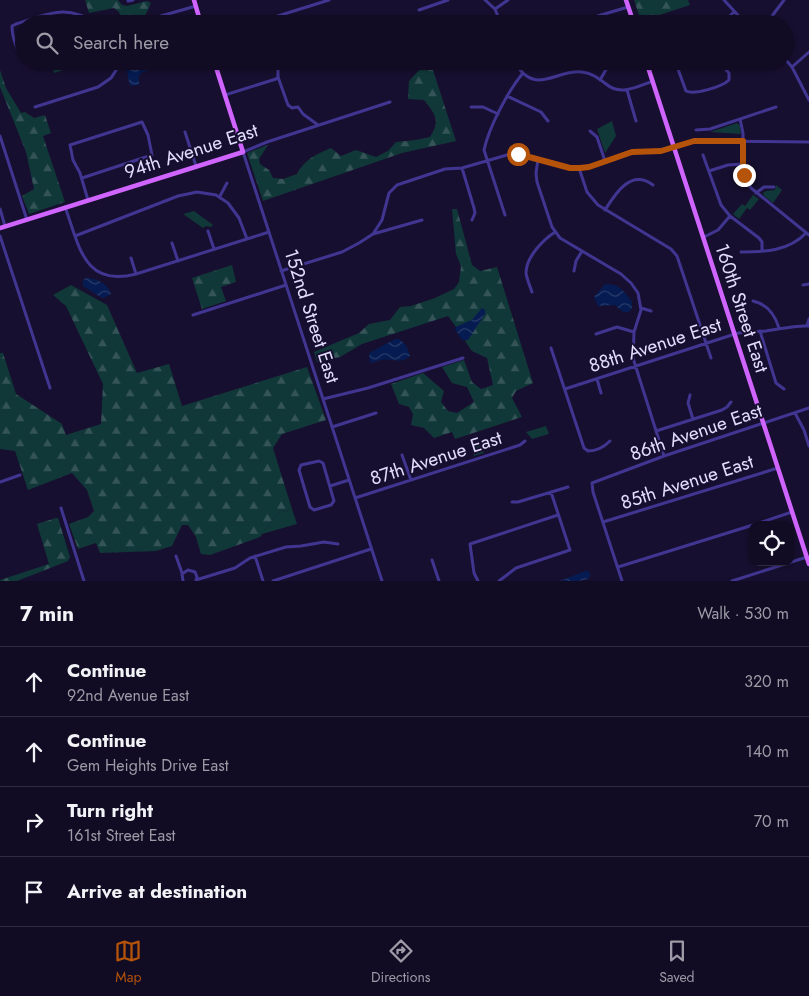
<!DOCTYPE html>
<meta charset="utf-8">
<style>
body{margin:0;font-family:Jost,sans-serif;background:#1a142b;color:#f1f3f6}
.controls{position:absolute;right:15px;bottom:15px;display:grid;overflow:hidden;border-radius:10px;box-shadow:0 1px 4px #0004}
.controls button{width:45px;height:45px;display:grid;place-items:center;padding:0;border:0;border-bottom:1px solid #302b41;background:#110b23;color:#f1f3f6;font:25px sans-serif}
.stop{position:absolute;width:15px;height:15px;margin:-11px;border:4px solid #b45309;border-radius:50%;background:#fff}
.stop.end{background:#b45309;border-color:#fff;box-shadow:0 1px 5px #0008}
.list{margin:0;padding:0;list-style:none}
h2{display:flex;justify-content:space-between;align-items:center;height:65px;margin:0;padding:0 20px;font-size:21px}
h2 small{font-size:16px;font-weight:400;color:#9c9ba6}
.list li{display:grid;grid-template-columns:32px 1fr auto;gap:15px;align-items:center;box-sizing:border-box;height:70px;padding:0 20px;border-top:1px solid #302b41}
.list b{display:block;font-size:19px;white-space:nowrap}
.list p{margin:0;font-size:16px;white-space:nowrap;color:#9c9ba6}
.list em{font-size:16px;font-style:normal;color:#9c9ba6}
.icon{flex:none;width:28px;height:28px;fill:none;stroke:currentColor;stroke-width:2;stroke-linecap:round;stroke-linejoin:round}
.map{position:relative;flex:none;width:809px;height:581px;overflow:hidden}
.search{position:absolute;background:#110b23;box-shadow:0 1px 4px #0004;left:15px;right:15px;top:15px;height:55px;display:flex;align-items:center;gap:12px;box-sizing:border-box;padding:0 18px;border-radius:28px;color:#9c9ba6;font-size:19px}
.sheet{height:345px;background:#110b23}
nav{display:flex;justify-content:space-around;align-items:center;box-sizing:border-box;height:70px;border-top:1px solid #302b41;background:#110b23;font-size:14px;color:#9c9ba6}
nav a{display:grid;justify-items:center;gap:2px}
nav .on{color:#b45309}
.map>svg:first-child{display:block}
.forest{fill:url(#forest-firs)}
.green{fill:#113839}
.water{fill:url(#water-waves)}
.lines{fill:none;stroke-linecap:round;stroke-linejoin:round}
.minor{stroke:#403692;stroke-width:3}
.major{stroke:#d064ff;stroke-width:4.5}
.route{stroke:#b45309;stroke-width:6}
.labels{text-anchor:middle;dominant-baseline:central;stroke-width:4;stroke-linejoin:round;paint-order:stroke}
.street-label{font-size:19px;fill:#e3ddff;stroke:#170f2f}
</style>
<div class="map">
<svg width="809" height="581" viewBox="0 0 809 581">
<defs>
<pattern id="forest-firs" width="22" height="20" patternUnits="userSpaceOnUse" patternTransform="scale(1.25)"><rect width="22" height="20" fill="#113839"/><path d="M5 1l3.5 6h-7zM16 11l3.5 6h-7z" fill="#345457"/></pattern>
<pattern id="water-waves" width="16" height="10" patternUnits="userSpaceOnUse" patternTransform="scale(1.25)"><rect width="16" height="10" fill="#051b51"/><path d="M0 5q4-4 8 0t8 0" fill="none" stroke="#293c6b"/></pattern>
</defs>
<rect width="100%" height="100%" fill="#170f2f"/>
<!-- forest -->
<path class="forest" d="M85,0H118L122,5L127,6L147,1L151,3L145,16L126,23L122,21L119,12L114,8L89,13Z
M634,0H688L690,5L641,21Z
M51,61H91L54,73Z
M426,61H430L456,141L402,153L263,201L247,153L268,145L259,159L260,164L269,170L273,178L283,179L297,174C304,160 316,154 331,148L341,156L356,150L376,157L388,151L396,142L416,140L430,137C441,120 435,114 424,100L408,99L409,81L422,67Z
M0,70L6,88L21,113L25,112L34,118L45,115L51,133L43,136L65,202L29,214L22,196L34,189L26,152L0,87Z
M452,209H457L472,265L480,271L497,267L533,383L516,391L512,398L522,417L455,439L452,432L434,438L424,428L411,425L413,414L409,407L399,404L391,384L423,373L444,391L441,402L448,411L457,413L474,402L467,387L452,383L442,367L464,360L472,382L481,389L493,385L487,358L472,351L465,341C473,335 476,325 477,315L472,320L456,327L448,316L362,344L340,357L317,362L314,352L359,333L369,324L390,320L400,307L411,306L435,298L454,289L459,282L461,266L456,254Z
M232,265L236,282L221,287L226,301L202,309L192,278Z
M71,285L107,305L137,373L169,364L182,406L307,367L326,420L282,434L273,448L292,509L278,513L260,537L210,555L201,554L196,537L188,525H182L172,546L156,551L100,553L96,543L78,549L69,524L88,517L94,511L87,490L72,473L28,490L15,451L0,449V353H3L16,394L62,424L66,435L101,424L103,384L66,306L53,295Z
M56,518H58L70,557L68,561L17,581H0V580L49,564L37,524Z"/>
<!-- green -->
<path class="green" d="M612,121L616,136L605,153L597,129Z
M737,123L740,126L741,134L710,132Z
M776,185L782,190L773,203L764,196L763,193L766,191L775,190Z
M753,195L759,199L750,210L747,208L739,219L733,214L742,204L745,206Z
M194,211L213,225L211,227L206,226L203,228L183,214Z
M546,426L549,434L532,439L526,432Z
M478,438L484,453L474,456L469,441Z
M292,509L297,524L262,534L278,513Z"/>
<!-- water -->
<path class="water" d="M142,61H177L143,72L139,75V85L131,86L129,83L127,70L131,67H136L138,64Z
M86,278C97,278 108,284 111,294L104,298H102L83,286V280Z
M605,284C619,283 625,292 632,302V308L629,312H623L615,305L598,306L594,297Z
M482,308L485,310V314L468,340H462L455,329L456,327L472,320Z
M395,339H399C405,343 408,348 410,356C401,365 392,358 382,360C377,360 374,363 370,363L369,354L371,352Z
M585,571H588L591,575L588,579L579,581H560Z"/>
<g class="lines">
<!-- minor -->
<path class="minor" d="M485,0L495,9L501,24
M724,0L746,24
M128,1L133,0
M495,9L508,0
M419,10L448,0
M133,24L196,6
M252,24L329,0
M571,24L628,7
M721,24L734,12
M766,24L784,0
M785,59L792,67L809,100
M24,60C17,52 12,37 12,26L16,24C49,14 66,3 97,24
M514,61C535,98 555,69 582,72C592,73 598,78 606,84C620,96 637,87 653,81
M675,61L686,91C694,95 722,87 729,80V73L718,61
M792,67L809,52
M278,77L288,105L292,108L298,107L303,114L318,125
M600,80L611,61
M627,90L636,121
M225,95L276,79L278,77V69L284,61
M507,96L541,112L548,121
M35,107L98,87L111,78L122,61
M471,107H483L498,114
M740,119L743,133V168L744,175L751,188L809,235
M696,130L710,129L776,107
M590,131L597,137L605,161
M185,132L196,166
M0,136L27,220
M703,155L721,205L730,216L759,238L762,242V251
M538,159L536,173L537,182L552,227L560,238L621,274L631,283L638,293L641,310L634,332L633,358L664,456
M462,168L474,208L475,213L472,220
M579,168L587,192L598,205L671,249L677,256L711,358
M709,171L728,165L743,164
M82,178L152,155L148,135L142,122L70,145L73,160L80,173L88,200
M756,193L764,187H774
M220,196L227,183
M65,207C79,244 83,288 136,274L269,232
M0,209L5,226
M605,210C615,194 631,168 653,185
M505,215L484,150C489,127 508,91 523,73
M208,231L214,249
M373,234L382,220L389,193L397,185L445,169L462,168L507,155L518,154L563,166L579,168L589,167L632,152L661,151L694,141L809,142
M0,236L50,388
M75,236L178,196L197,192L216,195L228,203L239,218L247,239
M704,237L718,230L730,216
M172,243L178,261
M741,252C765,252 789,251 806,233
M131,258L136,274
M281,271L342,252L359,243L373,234L422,220
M574,271L576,261L582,251
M803,285L809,284
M532,292C530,286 527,280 526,273C526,257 543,240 555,232
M753,301C767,304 775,315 779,328
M641,308L651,311
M193,315L286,285
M807,326L809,319
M760,331L776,383L784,389
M596,334L617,327L634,332
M551,348L584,448L588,451C596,451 604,447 610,441
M597,379L601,393
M565,389L735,334C745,331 755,332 766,331C781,329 794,325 809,326
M690,395L688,403L693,419
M323,399L368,388L463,358
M795,413L804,430L809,446
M332,427L376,413
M656,431L722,410L727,407L731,402
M402,455L411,480
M319,461L323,463L334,501L331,505L314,510L310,507L299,470L301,465Z
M0,482L20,475
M330,486L349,480
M355,498L520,445L525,441
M512,502H518L568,487
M61,508L84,581
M603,522L778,468
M753,525L792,512
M176,556L182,573
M255,556L263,581
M432,560L439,581
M618,567L753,525
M196,580L235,568L250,558L286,547L301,546L324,542L338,544
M183,581L182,574L188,570L195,572L197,577L196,580
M273,581L371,549
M382,581L243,152L267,142L390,102
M478,581L474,573L470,544L558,515
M499,581L516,568L570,550L551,492
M622,581L593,492L592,483L664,456L809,408
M732,581L807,557"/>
<!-- major -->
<path class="major" d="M194,0L201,24
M626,0L634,24
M646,61L809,564
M0,228L243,152L214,61"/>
</g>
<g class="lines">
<!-- route -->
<path class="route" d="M518,154L570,168H580L589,167L632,152L661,151L694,141H743V164L744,175"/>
</g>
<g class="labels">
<!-- street labels -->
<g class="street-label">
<text transform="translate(191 151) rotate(-18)">94th Avenue East</text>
<text transform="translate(742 308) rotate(72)">160th Street East</text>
<text transform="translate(312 316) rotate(72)">152nd Street East</text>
<text transform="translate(655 345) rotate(-18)">88th Avenue East</text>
<text transform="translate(696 432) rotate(-19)">86th Avenue East</text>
<text transform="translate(436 458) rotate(-18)">87th Avenue East</text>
<text transform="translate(687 482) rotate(-18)">85th Avenue East</text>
</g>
</g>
</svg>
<div class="controls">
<button><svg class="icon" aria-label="locate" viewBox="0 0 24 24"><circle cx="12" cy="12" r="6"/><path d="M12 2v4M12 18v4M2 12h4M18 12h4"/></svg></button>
</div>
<div class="stop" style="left:518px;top:154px"></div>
<div class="stop end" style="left:744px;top:175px"></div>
<div class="search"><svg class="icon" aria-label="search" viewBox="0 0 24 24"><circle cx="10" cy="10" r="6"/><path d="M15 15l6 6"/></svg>Search here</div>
</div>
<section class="sheet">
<h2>7 min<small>Walk · 530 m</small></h2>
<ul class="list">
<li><svg class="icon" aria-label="ahead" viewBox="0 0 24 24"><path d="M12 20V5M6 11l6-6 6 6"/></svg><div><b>Continue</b><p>92nd Avenue East</p></div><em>320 m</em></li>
<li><svg class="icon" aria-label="ahead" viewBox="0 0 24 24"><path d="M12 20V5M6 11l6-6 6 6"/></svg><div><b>Continue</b><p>Gem Heights Drive East</p></div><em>140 m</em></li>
<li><svg class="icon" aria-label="right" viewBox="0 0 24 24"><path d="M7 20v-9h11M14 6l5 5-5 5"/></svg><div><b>Turn right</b><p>161st Street East</p></div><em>70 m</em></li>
<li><svg class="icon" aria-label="arrive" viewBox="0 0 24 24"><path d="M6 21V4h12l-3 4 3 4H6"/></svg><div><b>Arrive at destination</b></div></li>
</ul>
</section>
<nav>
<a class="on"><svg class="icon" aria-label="map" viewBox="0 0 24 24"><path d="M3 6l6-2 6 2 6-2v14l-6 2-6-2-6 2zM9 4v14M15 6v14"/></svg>Map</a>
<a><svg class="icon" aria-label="directions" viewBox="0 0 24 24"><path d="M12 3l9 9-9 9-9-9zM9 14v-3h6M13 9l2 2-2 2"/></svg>Directions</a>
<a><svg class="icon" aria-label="saved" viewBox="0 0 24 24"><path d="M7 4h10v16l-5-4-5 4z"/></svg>Saved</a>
</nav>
